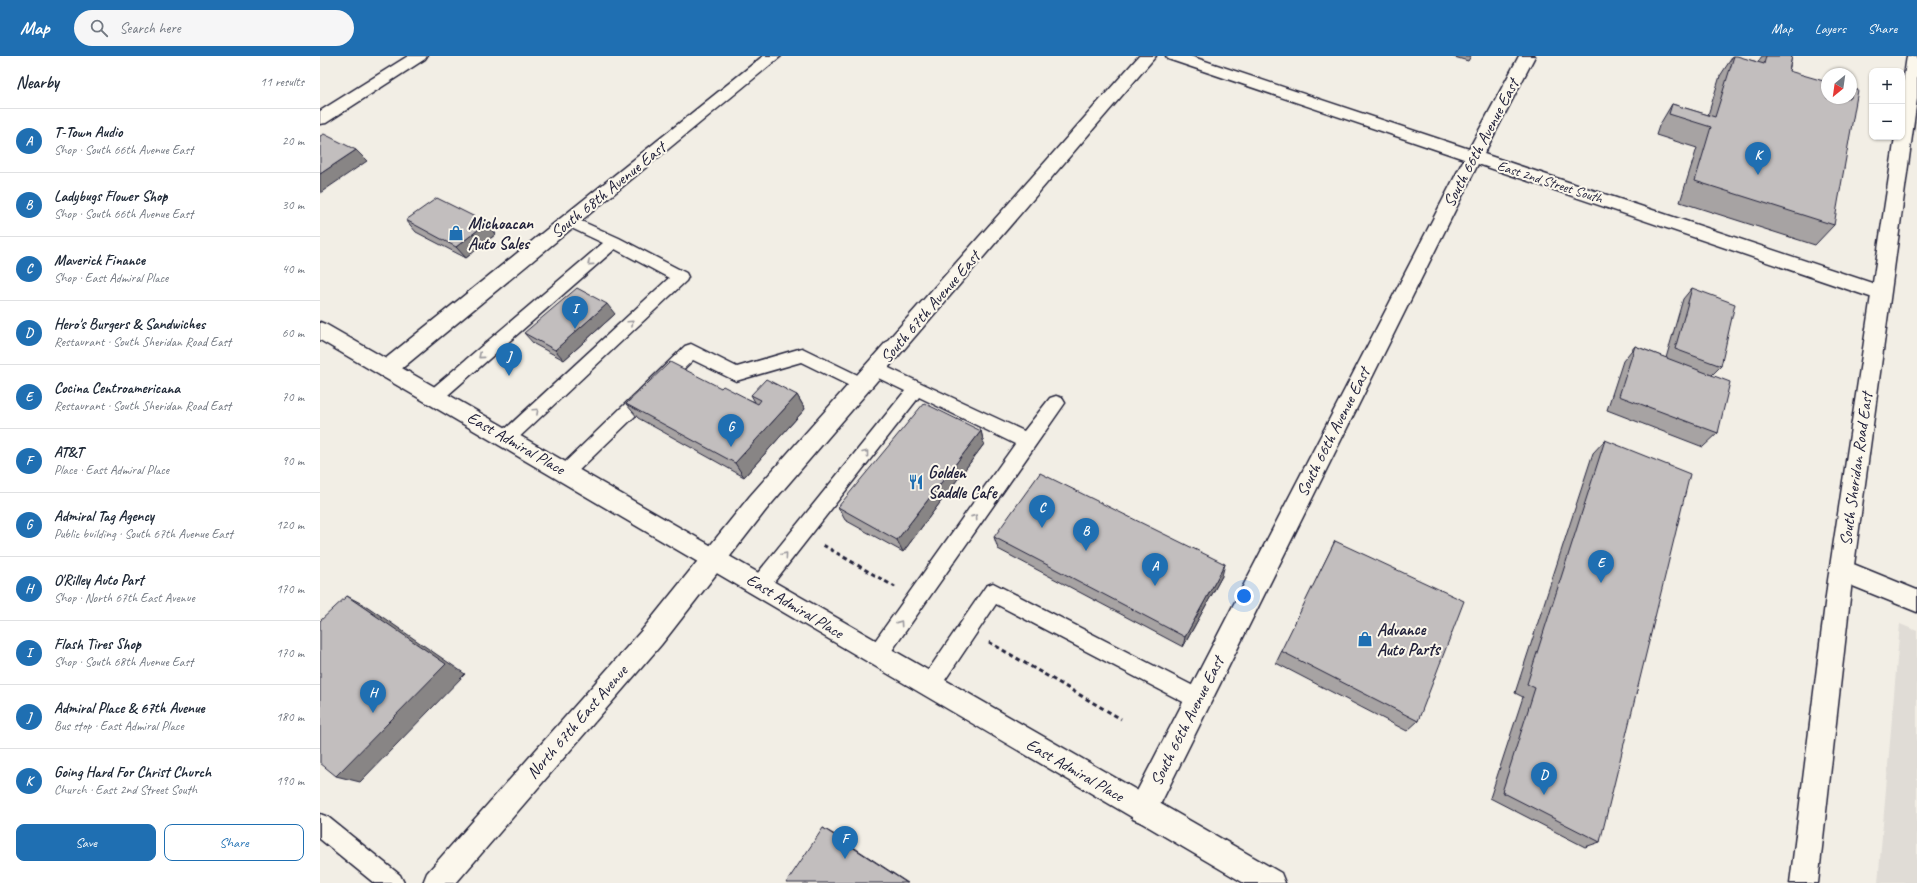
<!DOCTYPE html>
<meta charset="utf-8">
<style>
body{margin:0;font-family:Caveat,sans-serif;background:#f6f6f7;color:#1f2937}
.controls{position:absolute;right:12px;top:12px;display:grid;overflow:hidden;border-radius:8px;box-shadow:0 1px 3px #0004}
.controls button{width:36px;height:36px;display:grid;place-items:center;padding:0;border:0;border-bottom:1px solid #e0e1e3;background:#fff;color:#1f2937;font:20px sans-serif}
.compass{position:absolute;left:1501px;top:12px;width:36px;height:36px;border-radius:50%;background:#fff;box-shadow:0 1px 3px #0004;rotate:209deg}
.you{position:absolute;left:924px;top:540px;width:14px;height:14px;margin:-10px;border:3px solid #fff;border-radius:50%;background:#1a73e8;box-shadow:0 0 0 6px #1a73e833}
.badge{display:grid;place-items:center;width:26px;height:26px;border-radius:50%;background:#1f6fb2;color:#fff;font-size:13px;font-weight:700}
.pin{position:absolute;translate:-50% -33px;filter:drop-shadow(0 1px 2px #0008)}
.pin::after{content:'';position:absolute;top:21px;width:14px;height:12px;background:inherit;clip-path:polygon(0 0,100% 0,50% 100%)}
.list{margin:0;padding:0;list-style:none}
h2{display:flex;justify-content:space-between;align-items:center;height:52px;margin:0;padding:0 16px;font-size:17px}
h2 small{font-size:13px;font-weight:400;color:#747a83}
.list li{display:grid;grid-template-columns:26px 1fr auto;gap:12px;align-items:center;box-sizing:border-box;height:64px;padding:0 16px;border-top:1px solid #e0e1e3}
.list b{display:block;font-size:15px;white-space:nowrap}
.list p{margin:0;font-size:13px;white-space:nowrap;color:#747a83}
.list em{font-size:13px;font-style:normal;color:#747a83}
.actions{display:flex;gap:8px;padding:12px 16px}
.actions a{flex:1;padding:9px 0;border:1px solid #1f6fb2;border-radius:8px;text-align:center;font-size:14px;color:#1f6fb2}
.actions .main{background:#1f6fb2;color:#fff}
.icon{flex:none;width:22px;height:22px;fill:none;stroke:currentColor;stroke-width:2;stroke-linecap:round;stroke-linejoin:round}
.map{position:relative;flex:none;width:1597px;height:827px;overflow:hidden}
header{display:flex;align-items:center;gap:24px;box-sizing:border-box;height:56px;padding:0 20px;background:#1f6fb2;color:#fff}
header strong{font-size:19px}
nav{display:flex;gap:22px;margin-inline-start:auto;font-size:14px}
.search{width:280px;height:36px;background:#f6f6f7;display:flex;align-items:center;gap:10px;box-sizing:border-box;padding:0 14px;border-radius:22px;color:#747a83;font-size:15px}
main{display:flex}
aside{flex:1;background:#fff}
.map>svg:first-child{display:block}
.built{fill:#e0dcd6}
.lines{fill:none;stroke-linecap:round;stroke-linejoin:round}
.service-casing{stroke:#22223b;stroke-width:3}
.minor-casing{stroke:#22223b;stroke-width:3}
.secondary-casing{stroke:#22223b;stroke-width:3}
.path{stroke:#22223b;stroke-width:3;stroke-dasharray:4.5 3.5;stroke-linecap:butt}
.service{fill:#fbf7ec;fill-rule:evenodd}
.minor{fill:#fbf7ec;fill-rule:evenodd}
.secondary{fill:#fbf7ec;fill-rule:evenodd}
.wall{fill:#a7a3a3;stroke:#22223b}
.shaded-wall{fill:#888585;stroke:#22223b}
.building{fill:#c2bebe;stroke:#22223b}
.oneway{stroke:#99979c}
.labels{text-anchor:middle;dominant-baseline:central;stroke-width:4;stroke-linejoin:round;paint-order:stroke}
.far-street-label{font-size:14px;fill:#22223b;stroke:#fbf7ec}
.street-label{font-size:17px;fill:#22223b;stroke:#fbf7ec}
.poi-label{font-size:17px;font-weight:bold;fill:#22223b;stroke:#fbf7ec;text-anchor:start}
</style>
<header>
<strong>Map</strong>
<div class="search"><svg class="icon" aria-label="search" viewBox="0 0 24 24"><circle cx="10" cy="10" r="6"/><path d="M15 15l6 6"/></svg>Search here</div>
<nav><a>Map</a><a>Layers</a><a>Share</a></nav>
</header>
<main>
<aside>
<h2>Nearby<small>11 results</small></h2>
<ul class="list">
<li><span class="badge">A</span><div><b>T-Town Audio</b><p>Shop · South 66th Avenue East</p></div><em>20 m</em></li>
<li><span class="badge">B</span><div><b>Ladybugs Flower Shop</b><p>Shop · South 66th Avenue East</p></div><em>30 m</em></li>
<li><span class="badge">C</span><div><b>Maverick Finance</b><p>Shop · East Admiral Place</p></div><em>40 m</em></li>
<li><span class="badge">D</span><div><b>Hero's Burgers &amp; Sandwiches</b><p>Restaurant · South Sheridan Road East</p></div><em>60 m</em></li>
<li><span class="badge">E</span><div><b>Cocina Centroamericana</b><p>Restaurant · South Sheridan Road East</p></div><em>70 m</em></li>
<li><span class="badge">F</span><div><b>AT&amp;T</b><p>Place · East Admiral Place</p></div><em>90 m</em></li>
<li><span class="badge">G</span><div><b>Admiral Tag Agency</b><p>Public building · South 67th Avenue East</p></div><em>120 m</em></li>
<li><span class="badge">H</span><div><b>O'Rilley Auto Part</b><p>Shop · North 67th East Avenue</p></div><em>170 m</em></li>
<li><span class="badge">I</span><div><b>Flash Tires Shop</b><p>Shop · South 68th Avenue East</p></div><em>170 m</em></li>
<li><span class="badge">J</span><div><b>Admiral Place &amp; 67th Avenue</b><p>Bus stop · East Admiral Place</p></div><em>180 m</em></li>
<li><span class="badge">K</span><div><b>Going Hard For Christ Church</b><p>Church · East 2nd Street South</p></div><em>190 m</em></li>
</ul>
<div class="actions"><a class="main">Save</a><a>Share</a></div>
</aside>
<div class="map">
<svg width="1597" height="827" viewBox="0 0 1597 827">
<rect width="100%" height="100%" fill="#f2eee5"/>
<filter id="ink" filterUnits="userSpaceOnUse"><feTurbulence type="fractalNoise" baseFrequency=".025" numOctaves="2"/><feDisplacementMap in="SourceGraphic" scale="8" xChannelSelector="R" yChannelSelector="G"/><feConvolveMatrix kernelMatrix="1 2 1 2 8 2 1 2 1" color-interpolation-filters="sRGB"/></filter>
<g filter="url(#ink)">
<!-- built -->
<path class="built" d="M1580,568L1597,575V827H1558Z"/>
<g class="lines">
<!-- service casing -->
<g class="service-casing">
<path id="service" d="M250,160L299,182L366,217L368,221L366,225L193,387L187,389L181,387L178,382L181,377L349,222L295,193L121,345L115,347L109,345L106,340L109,335L283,187L245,169L243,165L245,161Z
M371,288L417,311L482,292L548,324L550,329L548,334L542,336L481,306L416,325L373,304L252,421L246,424L240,421L237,416L240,411L365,290Z
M556,306L704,375L730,342L736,340L742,342L745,347L564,606L557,609L550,606L547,599L550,592L695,388L599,341L447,535L440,538L433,535L430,529L433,523L585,335L550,318L548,313L550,308Z
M673,527L885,636L888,643L885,650L878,653L871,650L676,548L617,636L610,639L603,636L600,629L603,622L666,530Z
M0,758L8,761L80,819L84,827H54L0,783Z"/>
</g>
<!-- minor casing -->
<g class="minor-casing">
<path id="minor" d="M88,0H107L105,3L6,67L0,68V55Z
M443,0H461L74,319L67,321L60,319L57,313L60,307Z
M819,0H836L446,454L341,589L136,827H103L107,817L323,573L430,440Z
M846,0H870L1149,93L1199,0H1215L1164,98L1567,232L1570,237L1567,242L1560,244L1553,242L1158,108L833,763L823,767L813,763L809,753L813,743L1144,103L848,3Z
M1521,503L1597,534V556L1513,522L1509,514L1513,506Z"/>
</g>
<!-- secondary casing -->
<g class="secondary-casing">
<path id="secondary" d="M1587,0H1597V43L1532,524L1498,827H1470L1508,524L1575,81H1582V34Z
M0,266L7,269L961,817L965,827H924L0,284Z"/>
</g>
<!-- path -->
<path class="path" d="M503,489L575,531
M669,586L801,663"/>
<!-- service -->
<use href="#service" class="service"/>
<!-- minor -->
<use href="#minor" class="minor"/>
<!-- secondary -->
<use href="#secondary" class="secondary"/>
</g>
<!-- wall -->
<path class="wall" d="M1131,0H1151L1148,5Z
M1413,0L1438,6L1442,0H1472L1469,15L1514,169L1495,189L1360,146L1377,92L1336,79L1339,70L1352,48L1388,59L1400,20Z
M86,164L176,178L146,202L96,176Z
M1372,232L1401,310L1392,319L1398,377L1383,391L1287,354L1303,305L1315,290L1346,302L1363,243Z
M295,258L244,304L214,288L204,277Z
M401,332L435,346L431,339H477L485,353L424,421L318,362L306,348Z
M661,375L664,388L583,496L525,464L518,451Z
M1285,384L1280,786L1265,791L1170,742L1203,641L1195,637L1273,397Z
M674,481L902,520L863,591L678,493Z
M1015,485L1098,665L1087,675L956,607Z"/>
<!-- shaded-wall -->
<path class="shaded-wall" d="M36,94L47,105L0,137V118Z
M167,167L176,178L146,202L136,191Z
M287,248L295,258L244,304L235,294Z
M477,339L485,353L424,421L415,407Z
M661,375L664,388L583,496L577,484Z
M905,508L902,520L863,591L865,581Z
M27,540L48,551L145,618L40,726L16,720Z
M503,772L515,779L588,827H587Z"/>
<!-- building -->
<path class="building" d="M1414,0H1417L1444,8L1446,0H1472L1469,15L1507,26V42H1531V32L1538,34L1514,169L1375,125L1391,71L1349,58L1352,48L1395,61Z
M4,78L36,94L0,118V80Z
M117,142L167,167L136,191L86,164Z
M257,232L287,248L235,294L204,277Z
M1372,232L1415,248L1401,310L1355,293Z
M1315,290L1410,326L1398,377L1299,340Z
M350,306L401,332L403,330L438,348L441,344L431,339L446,323L477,339L415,407L306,348Z
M604,347L661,375L577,484L518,451Z
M1285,384L1370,418L1280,786L1182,736L1215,632L1207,628Z
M720,417L905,508L865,581L674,481Z
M1015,485L1144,545L1098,665L961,595Z
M27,540L126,608L16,720L0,707V565Z
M503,772L587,827H466Z"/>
<!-- one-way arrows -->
<defs><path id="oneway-chevron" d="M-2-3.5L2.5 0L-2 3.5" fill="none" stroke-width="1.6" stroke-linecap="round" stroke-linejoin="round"/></defs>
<g class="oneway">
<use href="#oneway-chevron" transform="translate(270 207) rotate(139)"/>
<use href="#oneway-chevron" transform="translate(311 267) rotate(-43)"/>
<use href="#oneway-chevron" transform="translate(161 300) rotate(140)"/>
<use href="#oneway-chevron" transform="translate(216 355) rotate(-43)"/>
<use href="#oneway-chevron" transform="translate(546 397) rotate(-52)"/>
<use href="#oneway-chevron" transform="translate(655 461) rotate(-55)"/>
<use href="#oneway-chevron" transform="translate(465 499) rotate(-50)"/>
<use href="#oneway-chevron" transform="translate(580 567) rotate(-55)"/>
</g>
</g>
<!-- icons -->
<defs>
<g id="shop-bare" transform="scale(1.2)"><path d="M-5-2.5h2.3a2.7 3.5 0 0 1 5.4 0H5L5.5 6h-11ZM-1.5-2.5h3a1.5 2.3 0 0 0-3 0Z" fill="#1f6fb2" stroke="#fbf7ec" stroke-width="2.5" paint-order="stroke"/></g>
<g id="restaurant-bare" transform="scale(1.2)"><path d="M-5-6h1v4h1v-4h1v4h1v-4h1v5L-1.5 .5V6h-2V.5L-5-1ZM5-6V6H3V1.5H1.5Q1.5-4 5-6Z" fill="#1f6fb2" stroke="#fbf7ec" stroke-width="2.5" paint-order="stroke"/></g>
</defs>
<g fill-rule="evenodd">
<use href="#shop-bare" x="136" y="177"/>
<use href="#restaurant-bare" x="596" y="426"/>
<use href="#shop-bare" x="1045" y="583"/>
</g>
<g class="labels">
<!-- far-street labels -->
<g class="far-street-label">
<text transform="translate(1230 126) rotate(18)">East 2nd Street South</text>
</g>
<!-- street labels -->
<g class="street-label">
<text transform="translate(1161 87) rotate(-62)">South 66th Avenue East</text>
<text transform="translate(288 134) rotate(-39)">South 68th Avenue East</text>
<text transform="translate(610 251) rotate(-49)">South 67th Avenue East</text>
<text transform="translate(1013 376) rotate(-63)">South 66th Avenue East</text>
<text transform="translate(196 387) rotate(30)">East Admiral Place</text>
<text transform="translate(1536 413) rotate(-82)">South Sheridan Road East</text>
<text transform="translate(475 550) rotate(31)">East Admiral Place</text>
<text transform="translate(867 665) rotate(-63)">South 66th Avenue East</text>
<text transform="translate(257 666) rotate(-49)">North 67th East Avenue</text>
<text transform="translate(755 714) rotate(30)">East Admiral Place</text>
</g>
<!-- poi labels -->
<g class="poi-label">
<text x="148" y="167">Michoacan<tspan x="148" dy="20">Auto Sales</tspan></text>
<text x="608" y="416">Golden<tspan x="608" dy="20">Saddle Cafe</tspan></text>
<text x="1057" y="573">Advance<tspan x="1057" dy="20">Auto Parts</tspan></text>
</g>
</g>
</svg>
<div class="controls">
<button>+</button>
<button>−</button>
</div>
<svg class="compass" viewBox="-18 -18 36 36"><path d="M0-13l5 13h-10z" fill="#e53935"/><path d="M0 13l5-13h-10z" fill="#747a83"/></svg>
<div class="you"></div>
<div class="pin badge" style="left:835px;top:530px">A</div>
<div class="pin badge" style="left:766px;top:495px">B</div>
<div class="pin badge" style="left:722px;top:472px">C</div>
<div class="pin badge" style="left:1224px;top:739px">D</div>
<div class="pin badge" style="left:1281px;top:527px">E</div>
<div class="pin badge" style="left:525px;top:803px">F</div>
<div class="pin badge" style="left:411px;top:391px">G</div>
<div class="pin badge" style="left:53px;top:657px">H</div>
<div class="pin badge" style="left:255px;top:273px">I</div>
<div class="pin badge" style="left:189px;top:320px">J</div>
<div class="pin badge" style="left:1438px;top:119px">K</div>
</div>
</main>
